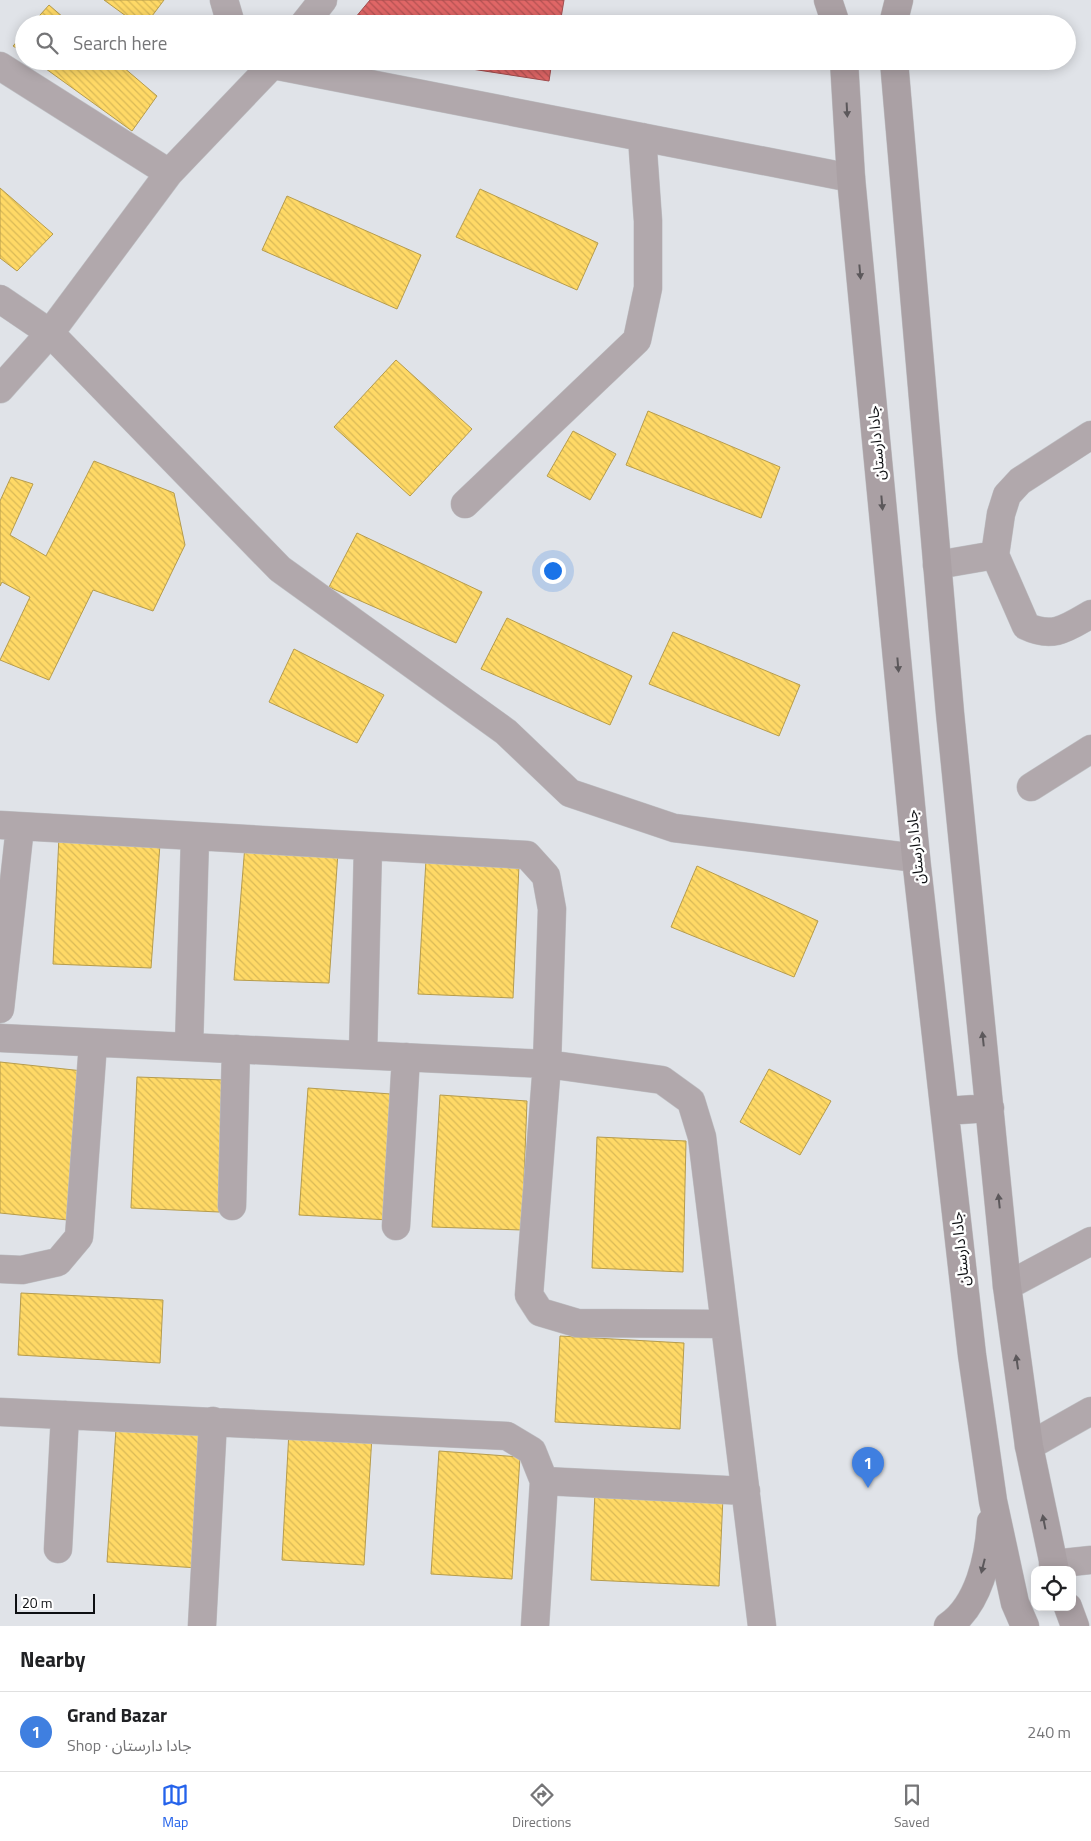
<!DOCTYPE html>
<meta charset="utf-8">
<style>
body{margin:0;font-family:"Titillium Web","Noto Sans Arabic",sans-serif;background:#f2f2f2;color:#202124}
.controls{position:absolute;right:15px;bottom:15px;display:grid;overflow:hidden;border-radius:10px;box-shadow:0 2px 12px #0003}
.controls button{width:45px;height:45px;display:grid;place-items:center;padding:0;border:0;border-bottom:1px solid #e0e0e0;background:#fff;color:#202124;font:25px sans-serif}
.scale{position:absolute;left:15px;bottom:12px;width:80px;box-sizing:border-box;padding-left:5px;border:2px solid #0d0f12;border-top:0;font-size:14px;line-height:18px;white-space:nowrap;color:#0d0f12;-webkit-text-stroke:4px #fff;paint-order:stroke}
.you{position:absolute;left:552px;top:570px;width:18px;height:18px;margin:-12px;border:4px solid #fff;border-radius:50%;background:#1a73e8;box-shadow:0 0 0 8px #1a73e833}
.badge{display:grid;place-items:center;width:32px;height:32px;border-radius:50%;background:#2563eb;color:#fff;font-size:16px;font-weight:700}
.pin{position:absolute;translate:-50% -41px;filter:drop-shadow(0 1px 2px #0008)}
.pin::after{content:'';position:absolute;top:26px;width:18px;height:15px;background:inherit;clip-path:polygon(0 0,100% 0,50% 100%)}
.list{margin:0;padding:0;list-style:none}
h2{display:flex;justify-content:space-between;align-items:center;height:65px;margin:0;padding:0 20px;font-size:21px}
h2 small{font-size:16px;font-weight:400;color:#757577}
.list li{display:grid;grid-template-columns:32px 1fr auto;gap:15px;align-items:center;box-sizing:border-box;height:80px;padding:0 20px;border-top:1px solid #e0e0e0}
.list b{display:block;font-size:19px;white-space:nowrap}
.list p{margin:0;font-size:16px;white-space:nowrap;color:#757577}
.list em{font-size:16px;font-style:normal;color:#757577}
.icon{flex:none;width:28px;height:28px;fill:none;stroke:currentColor;stroke-width:2;stroke-linecap:round;stroke-linejoin:round}
.map{position:relative;flex:none;width:1091px;height:1626px;overflow:hidden}
.search{position:absolute;background:#fff;box-shadow:0 2px 12px #0003;left:15px;right:15px;top:15px;height:55px;display:flex;align-items:center;gap:12px;box-sizing:border-box;padding:0 18px;border-radius:28px;color:#757577;font-size:19px}
.sheet{height:145px;background:#fff}
nav{display:flex;justify-content:space-around;align-items:center;box-sizing:border-box;height:70px;border-top:1px solid #e0e0e0;background:#fff;font-size:14px;color:#757577}
nav a{display:grid;justify-items:center;gap:2px}
nav .on{color:#2563eb}
.map>svg:first-child{display:block}
.homes{fill:url(#homes-back-hatch);stroke:#b69c4d}
.shops{fill:url(#shops-back-hatch);stroke:#a14c4d}
.lines{fill:none;stroke-linecap:round;stroke-linejoin:round}
.minor-casing{stroke:#bfc1c5;stroke-width:29}
.major-casing{stroke:#bfc1c5;stroke-width:29}
.minor{stroke:#b1a8ac;stroke-width:28}
.major{stroke:#aaa0a4;stroke-width:28}
.oneway{fill:#5c585b}
.labels{text-anchor:middle;dominant-baseline:central;stroke-width:5;stroke-linejoin:round;paint-order:stroke}
.street-label{font-size:15px;fill:#0d0f12;stroke:#fff}
</style>
<div class="map">
<svg width="1091" height="1626" viewBox="0 0 1091 1626">
<defs>
<pattern id="homes-back-hatch" width="6" height="6" patternUnits="userSpaceOnUse" patternTransform="scale(1.25)"><rect width="6" height="6" fill="#ffd966"/><path d="M-1 5l2 2M0 0l6 6M5-1l2 2" fill="none" stroke="#d9b957"/></pattern>
<pattern id="shops-back-hatch" width="6" height="6" patternUnits="userSpaceOnUse" patternTransform="scale(1.25)"><rect width="6" height="6" fill="#e06666"/><path d="M-1 5l2 2M0 0l6 6M5-1l2 2" fill="none" stroke="#b45253"/></pattern>
</defs>
<rect width="100%" height="100%" fill="#e0e3e8"/>
<!-- homes -->
<path class="homes" d="M104,0H164L146,24H137Z
M49,5L71,24H32Z
M24,34V53L13,46Z
M35,61H116L157,96L132,131Z
M0,188L53,234L17,271L0,258Z
M480,189L598,243L577,290L456,237Z
M287,196L421,255L397,309L262,250Z
M396,360L472,429L410,496L334,427Z
M648,411L780,467L761,518L626,465Z
M573,431L616,454L590,500L547,476Z
M94,461L174,493L185,545L153,611L93,590L49,680L0,660L30,597L2,582L0,586V501L11,477L33,484L10,535L46,556Z
M357,533L482,592L456,643L329,587Z
M507,618L632,676L610,725L481,669Z
M673,632L800,685L779,736L649,684Z
M294,649L384,695L357,743L269,702Z
M59,836L160,844L151,968L53,964Z
M245,845L338,852L329,983L234,980Z
M426,860L519,865L513,998L418,994Z
M697,866L818,921L794,977L671,927Z
M0,1062L83,1071L68,1220L0,1213Z
M769,1069L831,1101L800,1155L740,1122Z
M137,1077L224,1080L219,1212L131,1208Z
M308,1088L391,1094L389,1220L299,1215Z
M440,1095L527,1101L522,1230L432,1227Z
M597,1137L686,1141L683,1272L592,1268Z
M21,1293L163,1300L160,1363L18,1355Z
M560,1336L684,1343L680,1429L555,1422Z
M116,1429L206,1434L198,1568L107,1562Z
M289,1431L372,1436L364,1565L282,1560Z
M439,1451L520,1457L512,1579L431,1574Z
M595,1492L723,1497L719,1586L591,1580Z"/>
<!-- shops -->
<path class="shops" d="M370,0H564L560,24H350Z
M420,61H552L549,81Z"/>
<g class="lines">
<!-- minor casing -->
<g class="minor-casing">
<path id="minor" d="M224,0L231,24
M304,24L323,0
M269,61L273,65L851,178
M0,66L169,173
M0,299L50,333L280,569L506,732L570,793L674,828L916,858
M0,389L50,333L169,173L276,61
M1091,435L1020,481L1007,495L1001,514L995,555L1026,626C1053,639 1067,628 1091,614
M465,504L637,340L648,288V221L642,137
M937,565L995,555
M1031,787L1091,749
M0,825L527,855L546,876L552,909L547,1064L529,1295L540,1312L577,1323L725,1324
M0,1009L20,827
M0,1038L547,1064L662,1080L691,1101L702,1137L762,1626
M189,1047L195,837
M363,1055L368,846
M232,1206L236,1049
M396,1226L406,1057
M0,1269L22,1270L58,1262L79,1237L93,1043
M1007,1286L1091,1241
M0,1412L507,1436L532,1451L544,1481L535,1626
M1029,1446L1091,1411
M544,1481L746,1491
M58,1549L65,1415
M1053,1564L1091,1560
M202,1626L213,1421"/>
</g>
<!-- major casing -->
<g class="major-casing">
<path id="major" d="M828,0L836,24
M893,24L899,0
M844,61L851,178L916,858L972,1355L993,1501L1015,1603L1025,1626
M894,61L950,713L1007,1286L1029,1446L1055,1570
M945,1111L990,1108
M1068,1607L1075,1626
M948,1626C979,1605 989,1557 991,1522"/>
</g>
<!-- minor -->
<use href="#minor" class="minor"/>
<!-- major -->
<use href="#major" class="major"/>
</g>
<!-- one-way arrows -->
<defs><path id="oneway-solid" d="M-6-.8H1V-3.2L6.5 0L1 3.2V.8H-6Z" transform="scale(1.25)"/></defs>
<g class="oneway">
<use href="#oneway-solid" transform="translate(847 110) rotate(87)"/>
<use href="#oneway-solid" transform="translate(860 272) rotate(85)"/>
<use href="#oneway-solid" transform="translate(882 503) rotate(85)"/>
<use href="#oneway-solid" transform="translate(898 665) rotate(85)"/>
<use href="#oneway-solid" transform="translate(983 1039) rotate(-96)"/>
<use href="#oneway-solid" transform="translate(999 1201) rotate(-96)"/>
<use href="#oneway-solid" transform="translate(1017 1362) rotate(-98)"/>
<use href="#oneway-solid" transform="translate(1044 1522) rotate(-101)"/>
<use href="#oneway-solid" transform="translate(983 1566) rotate(104)"/>
</g>
<g class="labels">
<!-- street labels -->
<g class="street-label">
<text transform="translate(876 443) rotate(-95)">جادا دارستان</text>
<text transform="translate(915 847) rotate(-96)">جادا دارستان</text>
<text transform="translate(960 1249) rotate(-96)">جادا دارستان</text>
</g>
</g>
</svg>
<div class="controls">
<button><svg class="icon" aria-label="locate" viewBox="0 0 24 24"><circle cx="12" cy="12" r="6"/><path d="M12 2v4M12 18v4M2 12h4M18 12h4"/></svg></button>
</div>
<div class="scale">20 m</div>
<div class="you"></div>
<div class="pin badge" style="left:868px;top:1488px;background:#3f7fe0">1</div>
<div class="search"><svg class="icon" aria-label="search" viewBox="0 0 24 24"><circle cx="10" cy="10" r="6"/><path d="M15 15l6 6"/></svg>Search here</div>
</div>
<section class="sheet">
<h2>Nearby<small></small></h2>
<ul class="list">
<li><span class="badge" style="background:#3f7fe0">1</span><div><b>Grand Bazar</b><p>Shop · جادا دارستان</p></div><em>240 m</em></li>
</ul>
</section>
<nav>
<a class="on"><svg class="icon" aria-label="map" viewBox="0 0 24 24"><path d="M3 6l6-2 6 2 6-2v14l-6 2-6-2-6 2zM9 4v14M15 6v14"/></svg>Map</a>
<a><svg class="icon" aria-label="directions" viewBox="0 0 24 24"><path d="M12 3l9 9-9 9-9-9zM9 14v-3h6M13 9l2 2-2 2"/></svg>Directions</a>
<a><svg class="icon" aria-label="saved" viewBox="0 0 24 24"><path d="M7 4h10v16l-5-4-5 4z"/></svg>Saved</a>
</nav>
